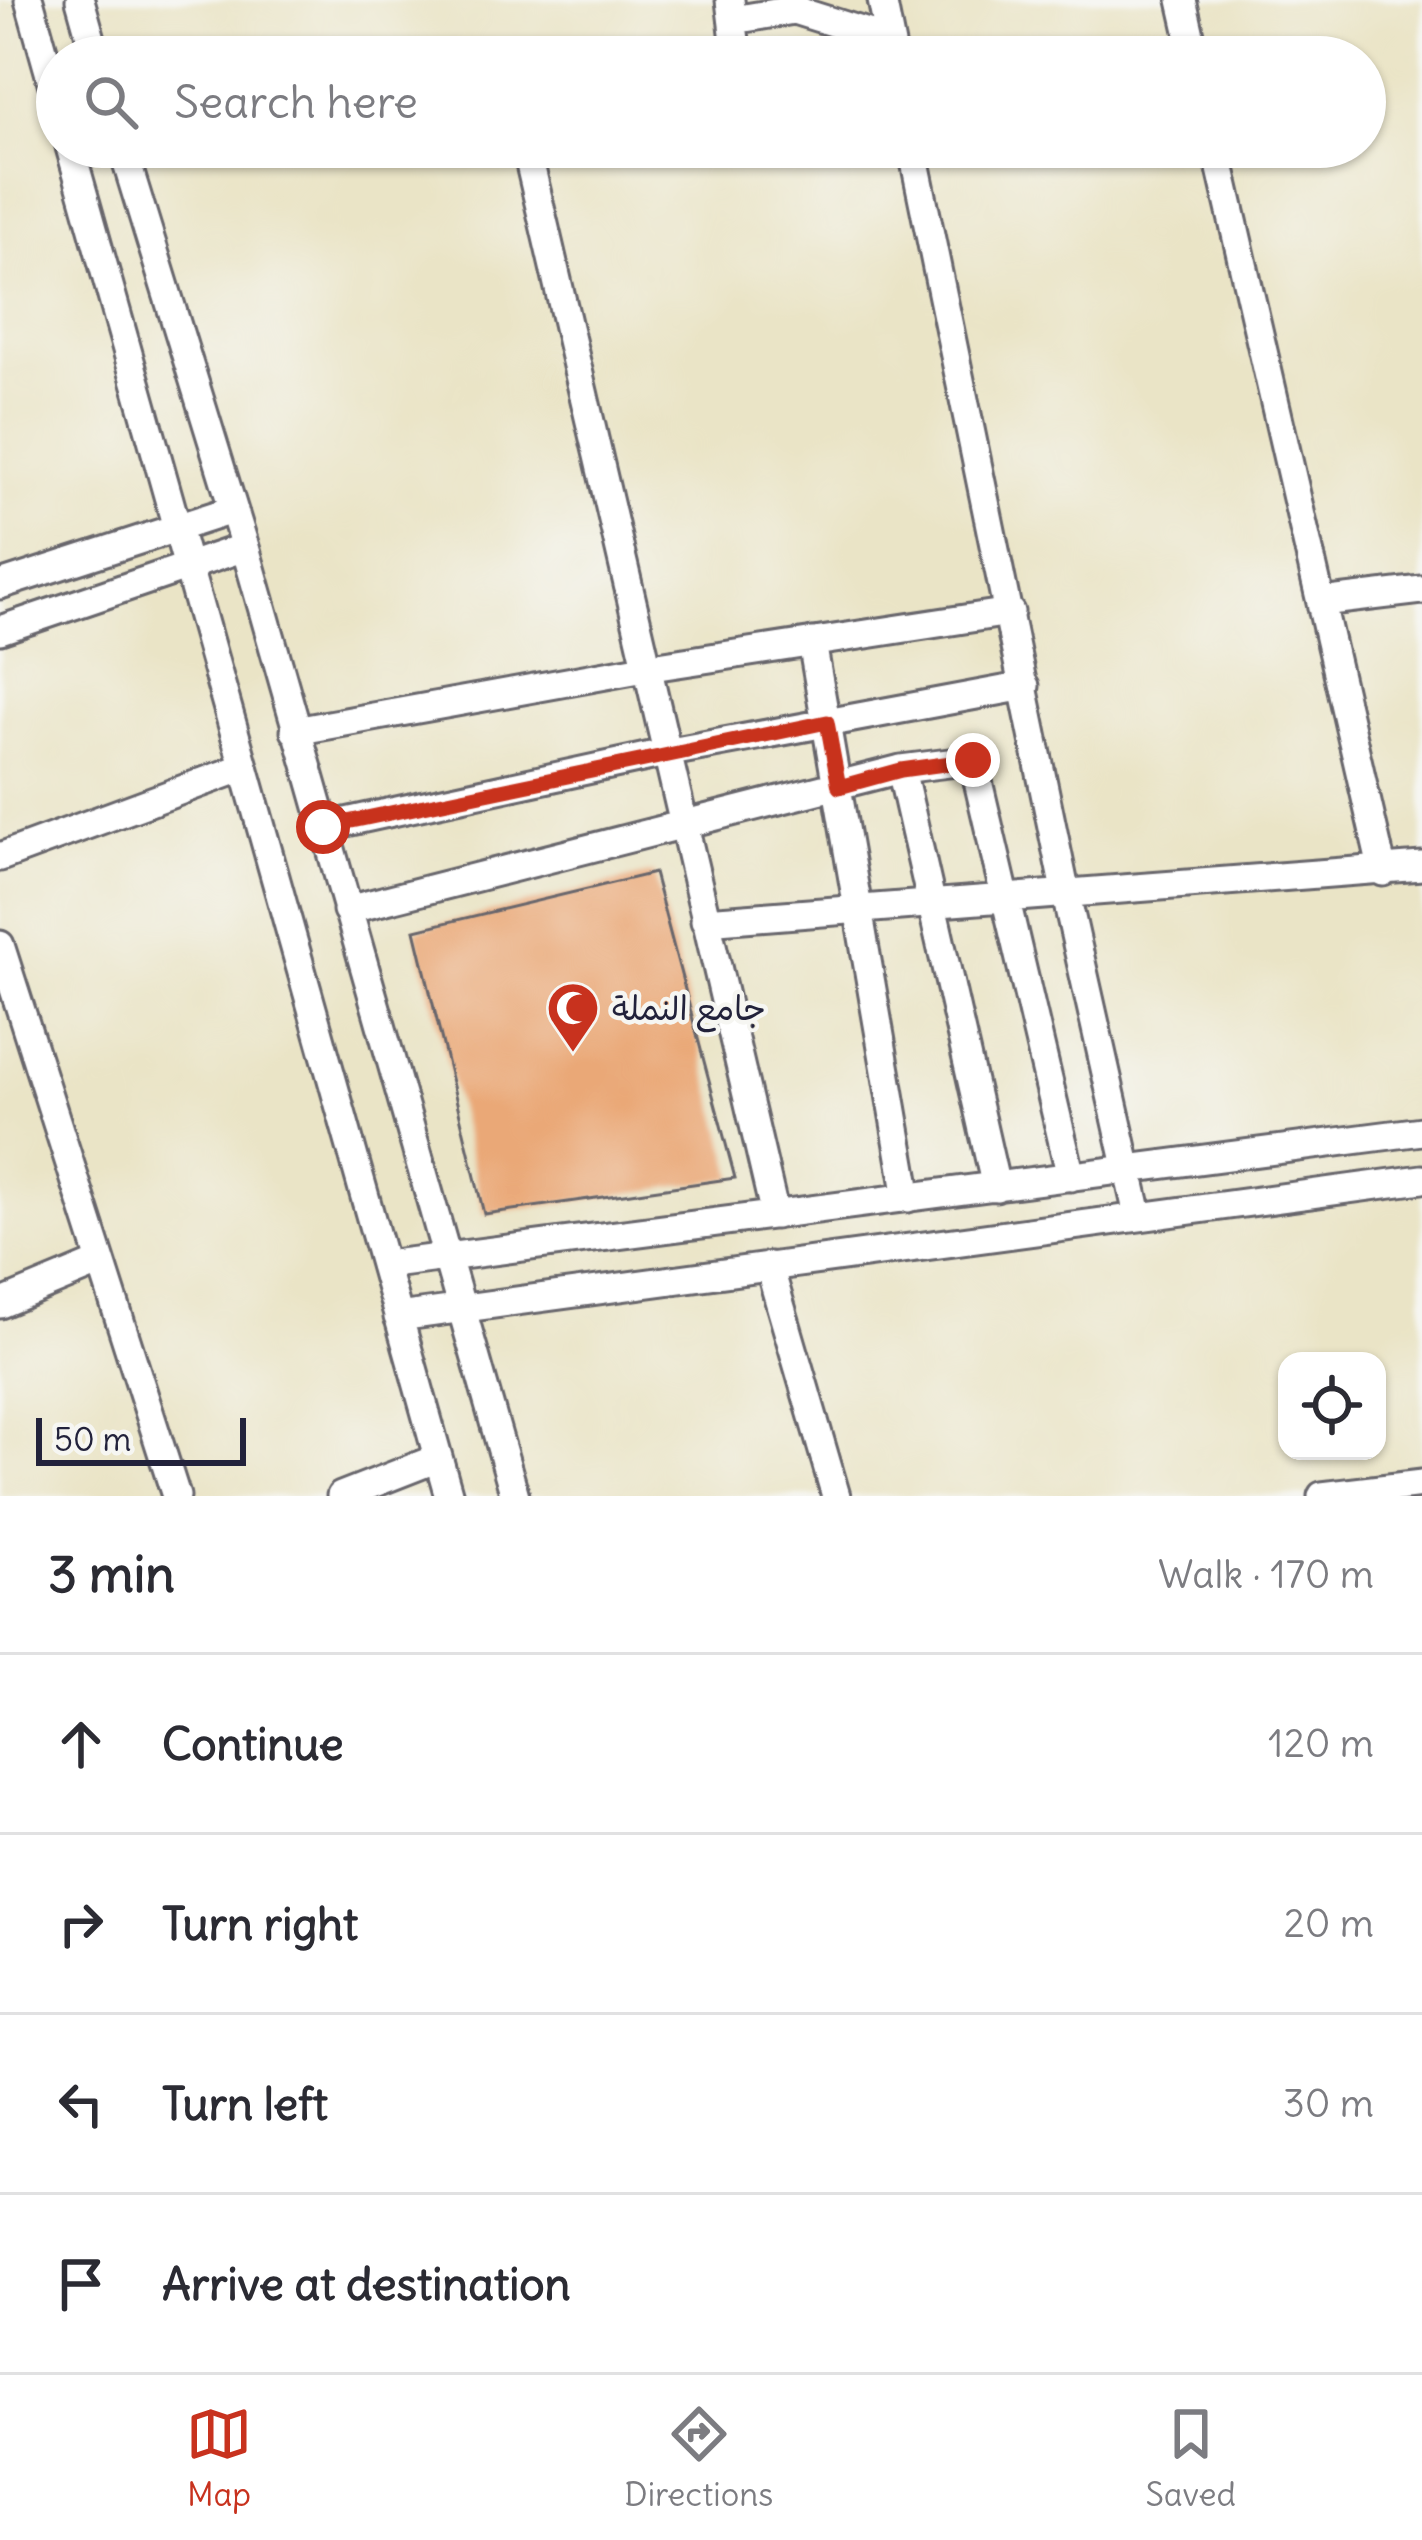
<!DOCTYPE html>
<meta charset="utf-8">
<style>
body{margin:0;font-family:Delius,"Playpen Sans Arabic",sans-serif;background:#f2f2f3;color:#2b2b33}
.controls{position:absolute;right:36px;bottom:36px;display:grid;overflow:hidden;border-radius:24px;box-shadow:0 3px 9px #0004}
.controls button{width:108px;height:108px;display:grid;place-items:center;padding:0;border:0;border-bottom:3px solid #e1e1e2;background:#fff;color:#2b2b33;font:60px sans-serif}
.scale{position:absolute;left:36px;bottom:30px;width:210px;box-sizing:border-box;padding-left:12px;border:6px solid #22223b;border-top:0;font-size:33px;line-height:42px;white-space:nowrap;color:#22223b;-webkit-text-stroke:9px #f6f6f2;paint-order:stroke}
.stop{position:absolute;width:36px;height:36px;margin:-27px;border:9px solid #c8321e;border-radius:50%;background:#fff}
.stop.end{background:#c8321e;border-color:#fff;box-shadow:0 3px 12px #0008}
.list{margin:0;padding:0;list-style:none}
h2{display:flex;justify-content:space-between;align-items:center;height:156px;margin:0;padding:0 48px;font-size:51px}
h2 small{font-size:39px;font-weight:400;color:#7c7c81}
.list li{display:grid;grid-template-columns:78px 1fr auto;gap:36px;align-items:center;box-sizing:border-box;height:180px;padding:0 48px;border-top:3px solid #e1e1e2}
.list b{display:block;font-size:45px;white-space:nowrap}
.list em{font-size:39px;font-style:normal;color:#7c7c81}
.icon{flex:none;width:66px;height:66px;fill:none;stroke:currentColor;stroke-width:2;stroke-linecap:round;stroke-linejoin:round}
.map{position:relative;flex:none;width:1422px;height:1496px;overflow:hidden}
.search{position:absolute;background:#fff;box-shadow:0 3px 9px #0004;left:36px;right:36px;top:36px;height:132px;display:flex;align-items:center;gap:30px;box-sizing:border-box;padding:0 42px;border-radius:66px;color:#7c7c81;font-size:45px}
.sheet{height:876px;background:#fff}
nav{display:flex;justify-content:space-around;align-items:center;box-sizing:border-box;height:168px;border-top:3px solid #e1e1e2;background:#fff;font-size:33px;color:#7c7c81}
nav a{display:grid;justify-items:center;gap:6px}
nav .on{color:#c8321e}
.map>svg:first-child{display:block}
.building{fill:#eaa877}
.lines{fill:none;stroke-linecap:round;stroke-linejoin:round}
.minor-casing{stroke:#68666c;stroke-width:33}
.minor{stroke:#fff;stroke-width:27}
.route{stroke:#c8321e;stroke-width:15}
.labels{text-anchor:middle;dominant-baseline:central;stroke-width:9;stroke-linejoin:round;paint-order:stroke}
.poi-label{font-size:33px;fill:#22223b;stroke:#f6f6f2;text-anchor:start}
</style>
<div class="map">
<svg width="1422" height="1496" viewBox="0 0 1422 1496">
<rect width="100%" height="100%" fill="#f6f6f2"/>
<filter id="ink" filterUnits="userSpaceOnUse"><feTurbulence type="fractalNoise" baseFrequency=".00833" numOctaves="2"/><feDisplacementMap in="SourceGraphic" scale="24" xChannelSelector="R" yChannelSelector="G"/><feConvolveMatrix kernelMatrix="1 2 1 2 8 2 1 2 1" color-interpolation-filters="sRGB"/></filter>
<filter id="wash" filterUnits="userSpaceOnUse"><feTurbulence type="fractalNoise" baseFrequency=".004" numOctaves="4" result="noise"/><feDisplacementMap in="SourceGraphic" scale="48" xChannelSelector="R" yChannelSelector="G"/><feGaussianBlur stdDeviation="2.7" result="paint"/><feColorMatrix in="noise" values="0 0 0 0 0 0 0 0 0 0 0 0 0 0 0 0 0 1.4 0 .05"/><feComposite in="paint" operator="in"/></filter>
<g filter="url(#wash)">
<rect width="100%" height="100%" fill="#eae4c6"/>
<g id="blocks">
<!-- building -->
<path class="building" d="M654,873L735,1178L484,1214L415,930Z"/>
</g>
</g>
<g filter="url(#ink)">
<use href="#blocks" fill-opacity="0" stroke="#68666c" stroke-width="3"/>
<g class="lines">
<!-- minor casing -->
<g class="minor-casing">
<path id="minor" d="M29,0L57,100
M80,0L96,57
M730,0L737,57
M793,0L794,10L890,40
M882,0L893,55
M1182,0L1195,57
M733,20L794,10
M70,147L449,1496
M122,147L245,547L515,1496
M526,147L775,1215
M912,147L1066,895L1138,1215
M1216,147L1383,872
M0,585L232,510
M1321,602L1422,590
M0,630L245,547
M812,642L908,1198
M295,731L645,668L1010,612
M901,769L996,1187
M323,827L665,753L1025,686
M0,857L244,767
M347,910L901,769L973,760L1071,1177
M705,921L1422,866
M0,945L176,1496
M384,1265L1422,1131
M769,1266L836,1496
M0,1304L101,1262
M398,1317L1422,1179
M341,1496L438,1458
M1322,1496L1422,1484"/>
</g>
<!-- minor -->
<use href="#minor" class="minor"/>
</g>
</g>
<g class="lines" filter="url(#ink)">
<!-- route -->
<path class="route" d="M323,827L827,722L839,787L901,770L973,760"/>
</g>
<!-- icons -->
<defs>
<g id="mosque-pin" transform="scale(2.7)"><path d="M0 17L-7.5 6A9.5 9.5 0 1 1 7.5 6Z" fill="#c8321e" stroke="#f6f6f2"/><path d="M3.5-4.9A6 6 0 1 0 3.5 4.9A5 5 0 1 1 3.5-4.9Z" fill="#fff"/></g>
</defs>
<g fill-rule="evenodd">
<use href="#mosque-pin" x="573" y="1008"/>
</g>
<g class="labels">
<!-- poi labels -->
<g class="poi-label">
<text x="612" y="1008">جامع النملة</text>
</g>
</g>
</svg>
<div class="controls">
<button><svg class="icon" aria-label="locate" viewBox="0 0 24 24"><circle cx="12" cy="12" r="6"/><path d="M12 2v4M12 18v4M2 12h4M18 12h4"/></svg></button>
</div>
<div class="scale">50 m</div>
<div class="stop" style="left:323px;top:827px"></div>
<div class="stop end" style="left:973px;top:760px"></div>
<div class="search"><svg class="icon" aria-label="search" viewBox="0 0 24 24"><circle cx="10" cy="10" r="6"/><path d="M15 15l6 6"/></svg>Search here</div>
</div>
<section class="sheet">
<h2>3 min<small>Walk · 170 m</small></h2>
<ul class="list">
<li><svg class="icon" aria-label="ahead" viewBox="0 0 24 24"><path d="M12 20V5M6 11l6-6 6 6"/></svg><div><b>Continue</b></div><em>120 m</em></li>
<li><svg class="icon" aria-label="right" viewBox="0 0 24 24"><path d="M7 20v-9h11M14 6l5 5-5 5"/></svg><div><b>Turn right</b></div><em>20 m</em></li>
<li><svg class="icon" aria-label="left" viewBox="0 0 24 24"><path d="M17 20v-9H6M10 6l-5 5 5 5"/></svg><div><b>Turn left</b></div><em>30 m</em></li>
<li><svg class="icon" aria-label="arrive" viewBox="0 0 24 24"><path d="M6 21V4h12l-3 4 3 4H6"/></svg><div><b>Arrive at destination</b></div></li>
</ul>
</section>
<nav>
<a class="on"><svg class="icon" aria-label="map" viewBox="0 0 24 24"><path d="M3 6l6-2 6 2 6-2v14l-6 2-6-2-6 2zM9 4v14M15 6v14"/></svg>Map</a>
<a><svg class="icon" aria-label="directions" viewBox="0 0 24 24"><path d="M12 3l9 9-9 9-9-9zM9 14v-3h6M13 9l2 2-2 2"/></svg>Directions</a>
<a><svg class="icon" aria-label="saved" viewBox="0 0 24 24"><path d="M7 4h10v16l-5-4-5 4z"/></svg>Saved</a>
</nav>
